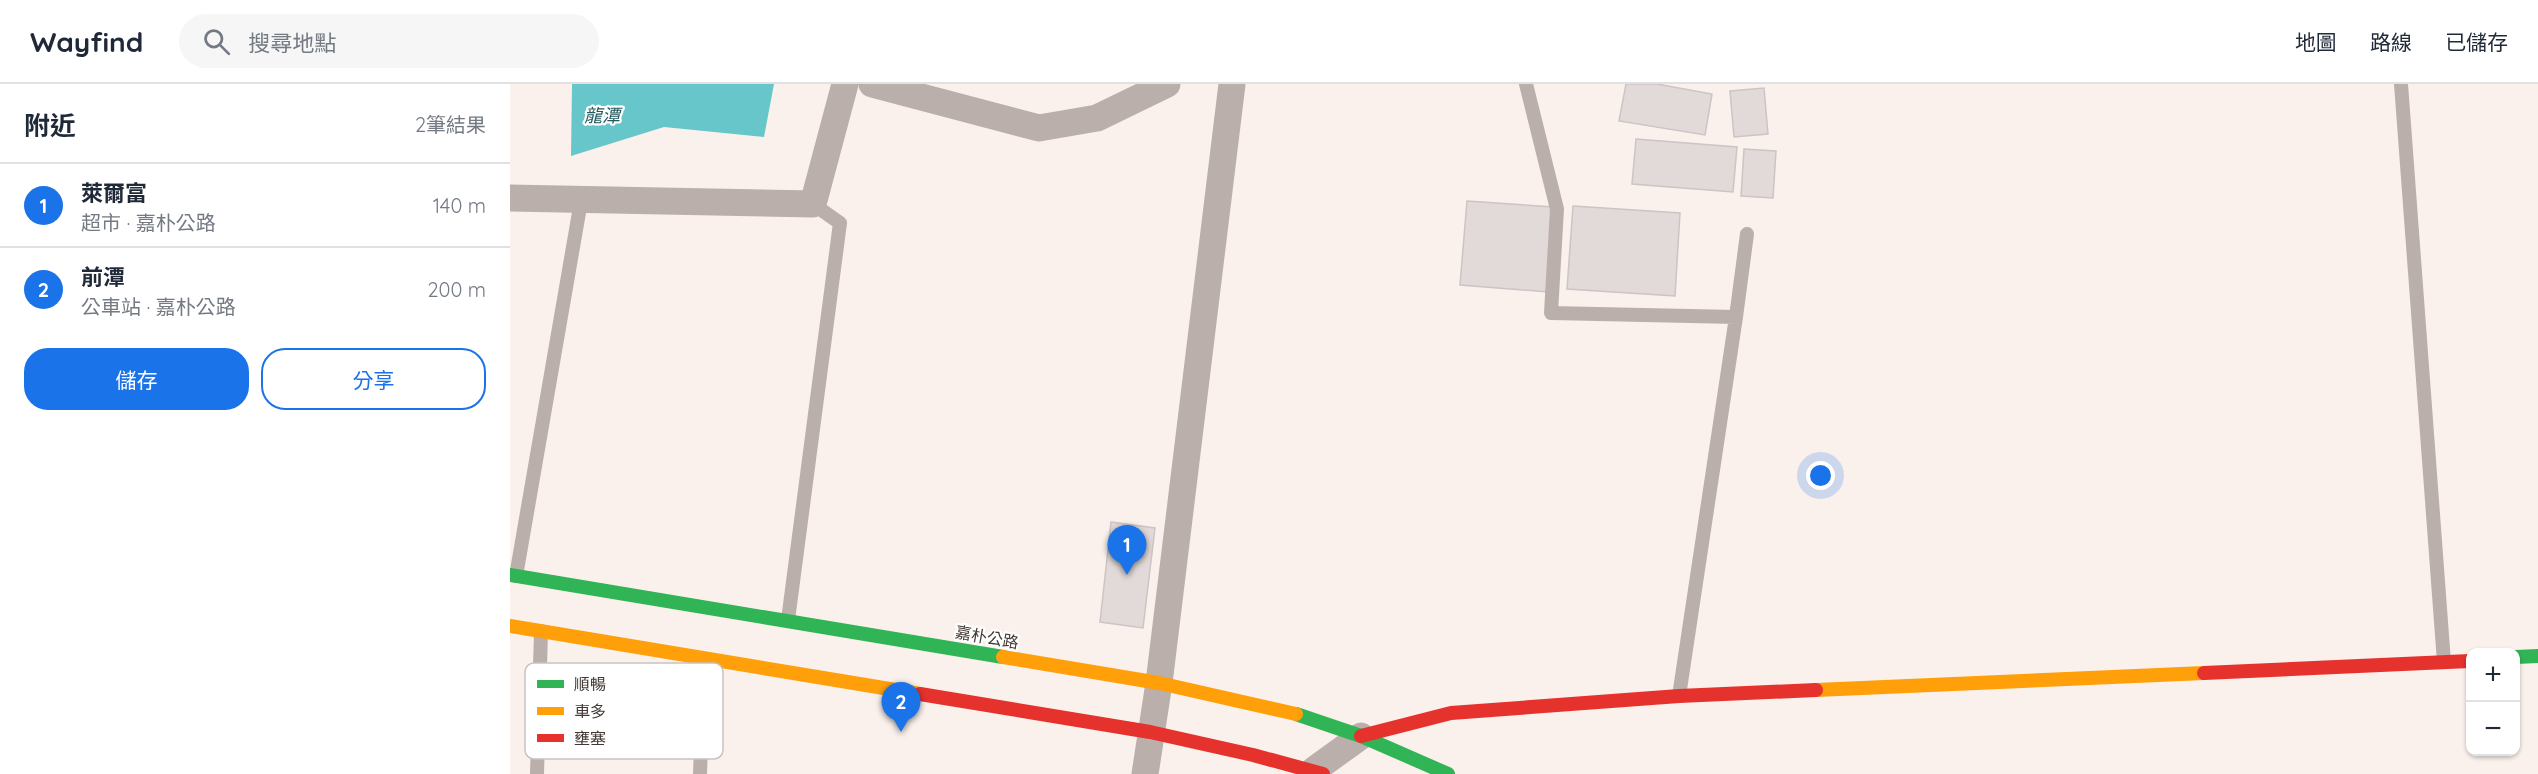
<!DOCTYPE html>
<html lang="zh-TW">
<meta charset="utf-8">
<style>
body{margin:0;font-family:Quicksand,"Noto Sans TC",sans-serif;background:#f6f6f7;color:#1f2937}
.controls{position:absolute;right:18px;bottom:18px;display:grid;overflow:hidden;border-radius:12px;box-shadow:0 2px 4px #0004}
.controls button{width:54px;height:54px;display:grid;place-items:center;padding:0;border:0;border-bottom:2px solid #e0e1e3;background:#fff;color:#1f2937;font:30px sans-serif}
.you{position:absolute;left:1311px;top:392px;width:21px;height:21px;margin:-15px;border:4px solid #fff;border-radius:50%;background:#1a73e8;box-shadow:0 0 0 9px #1a73e833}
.badge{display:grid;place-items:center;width:39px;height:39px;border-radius:50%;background:#1a73e8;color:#fff;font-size:20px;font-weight:700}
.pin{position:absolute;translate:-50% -50px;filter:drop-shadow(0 2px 3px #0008)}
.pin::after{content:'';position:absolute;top:32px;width:21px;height:18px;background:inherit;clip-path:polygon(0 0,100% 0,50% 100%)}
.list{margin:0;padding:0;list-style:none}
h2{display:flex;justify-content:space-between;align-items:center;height:78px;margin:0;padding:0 24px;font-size:26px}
h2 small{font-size:20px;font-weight:400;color:#747a83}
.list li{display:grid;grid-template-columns:39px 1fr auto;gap:18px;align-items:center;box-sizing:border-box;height:84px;padding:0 24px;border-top:2px solid #e0e1e3}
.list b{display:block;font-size:22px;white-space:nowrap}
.list p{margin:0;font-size:20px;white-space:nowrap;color:#747a83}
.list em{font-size:20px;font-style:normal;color:#747a83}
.actions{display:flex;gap:12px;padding:18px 24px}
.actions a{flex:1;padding:14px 0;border:2px solid #1a73e8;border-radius:24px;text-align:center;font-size:21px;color:#1a73e8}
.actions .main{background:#1a73e8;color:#fff}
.icon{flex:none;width:33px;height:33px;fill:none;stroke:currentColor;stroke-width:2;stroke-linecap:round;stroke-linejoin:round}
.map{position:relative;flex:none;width:2028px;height:690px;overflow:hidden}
header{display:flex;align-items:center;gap:36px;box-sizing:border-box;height:84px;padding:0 30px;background:#fff;border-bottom:2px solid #e0e1e3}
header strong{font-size:28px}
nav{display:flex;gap:33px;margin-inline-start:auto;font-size:21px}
.search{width:420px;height:54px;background:#f6f6f7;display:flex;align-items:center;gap:15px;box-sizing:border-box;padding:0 21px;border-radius:33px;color:#747a83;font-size:22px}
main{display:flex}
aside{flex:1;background:#fff}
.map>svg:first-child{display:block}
.water{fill:#66c6c9}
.building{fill:#e2d9d9;stroke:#ccc4c5;stroke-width:1.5}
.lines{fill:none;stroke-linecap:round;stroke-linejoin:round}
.lane{stroke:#bbafac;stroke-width:14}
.street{stroke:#bbafac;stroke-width:27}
.fast{stroke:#30b455;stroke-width:14}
.slow{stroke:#ff9f0a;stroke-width:14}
.jam{stroke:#e5322d;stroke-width:14}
.labels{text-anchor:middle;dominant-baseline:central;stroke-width:4.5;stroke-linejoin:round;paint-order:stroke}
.street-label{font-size:16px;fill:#423834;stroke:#fff}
.water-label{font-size:18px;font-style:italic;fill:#245a5d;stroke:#fff}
.key{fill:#fff;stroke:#c6c3c2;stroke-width:1.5}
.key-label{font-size:16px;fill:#423834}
</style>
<header>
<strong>Wayfind</strong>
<div class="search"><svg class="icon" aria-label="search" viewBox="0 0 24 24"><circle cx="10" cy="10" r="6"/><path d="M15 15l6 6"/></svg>搜尋地點</div>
<nav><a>地圖</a><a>路線</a><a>已儲存</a></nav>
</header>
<main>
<aside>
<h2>附近<small>2筆結果</small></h2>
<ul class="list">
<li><span class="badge">1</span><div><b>萊爾富</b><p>超市 · 嘉朴公路</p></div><em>140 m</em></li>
<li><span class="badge">2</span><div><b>前潭</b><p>公車站 · 嘉朴公路</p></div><em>200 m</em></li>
</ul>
<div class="actions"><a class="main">儲存</a><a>分享</a></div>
</aside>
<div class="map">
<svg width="2028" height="690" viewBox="0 0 2028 690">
<rect width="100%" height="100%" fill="#faf1ed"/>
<!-- water -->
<path class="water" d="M62,0H264L254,53L154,43L61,72Z"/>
<!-- building -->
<path class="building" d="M1116,0H1147L1202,10L1195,51L1109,37Z
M1254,4L1258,50L1224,53L1220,7Z
M1126,55L1227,63L1223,108L1122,100Z
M1234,65L1266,67L1263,114L1231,112Z
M957,117L1045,123L1038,208L950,201Z
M1063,122L1170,129L1165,212L1057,205Z
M601,438L645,444L633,544L590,538Z"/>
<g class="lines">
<!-- lane -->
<path class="lane" d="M1016,0L1047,125L1041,229L1226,233L1169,612
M1891,0L1934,578
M1226,233L1237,150
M6,492L71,117
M278,536L330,139L303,120
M27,690L31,547
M190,690L194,575"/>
<!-- street -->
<path class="street" d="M362,0L529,44L587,34L657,0
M0,114L303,120L335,0
M804,686L851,652
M635,690L649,599L722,0"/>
<!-- fast -->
<path class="fast" d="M0,491L493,573
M2006,573L2028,572
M786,630L851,652L938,690"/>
<!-- slow -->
<path class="slow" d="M0,542L410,610
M493,573L649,599L786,630
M1306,606L1694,589"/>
<!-- jam -->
<path class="jam" d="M1694,589L1960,577
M410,610L640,648L743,671L813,690
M851,652L941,629L1169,612L1306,606"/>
</g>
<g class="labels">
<!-- street labels -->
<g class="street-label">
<text transform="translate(477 553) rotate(10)">嘉朴公路</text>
</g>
<!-- water labels -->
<g class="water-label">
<text x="92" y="31">龍潭</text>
</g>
</g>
<!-- legend -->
<rect x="15" y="579" width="198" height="96" rx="9" class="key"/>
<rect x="27" y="596" width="27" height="8" fill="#30b455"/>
<rect x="27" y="623" width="27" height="8" fill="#ff9f0a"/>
<rect x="27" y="650" width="27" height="8" fill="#e5322d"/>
<g class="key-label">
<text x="64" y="606">順暢</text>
<text x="64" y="633">車多</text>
<text x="64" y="660">壅塞</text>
</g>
</svg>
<div class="controls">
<button>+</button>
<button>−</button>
</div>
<div class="you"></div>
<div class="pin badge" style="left:617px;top:491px">1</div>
<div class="pin badge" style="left:391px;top:648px">2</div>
</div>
</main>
